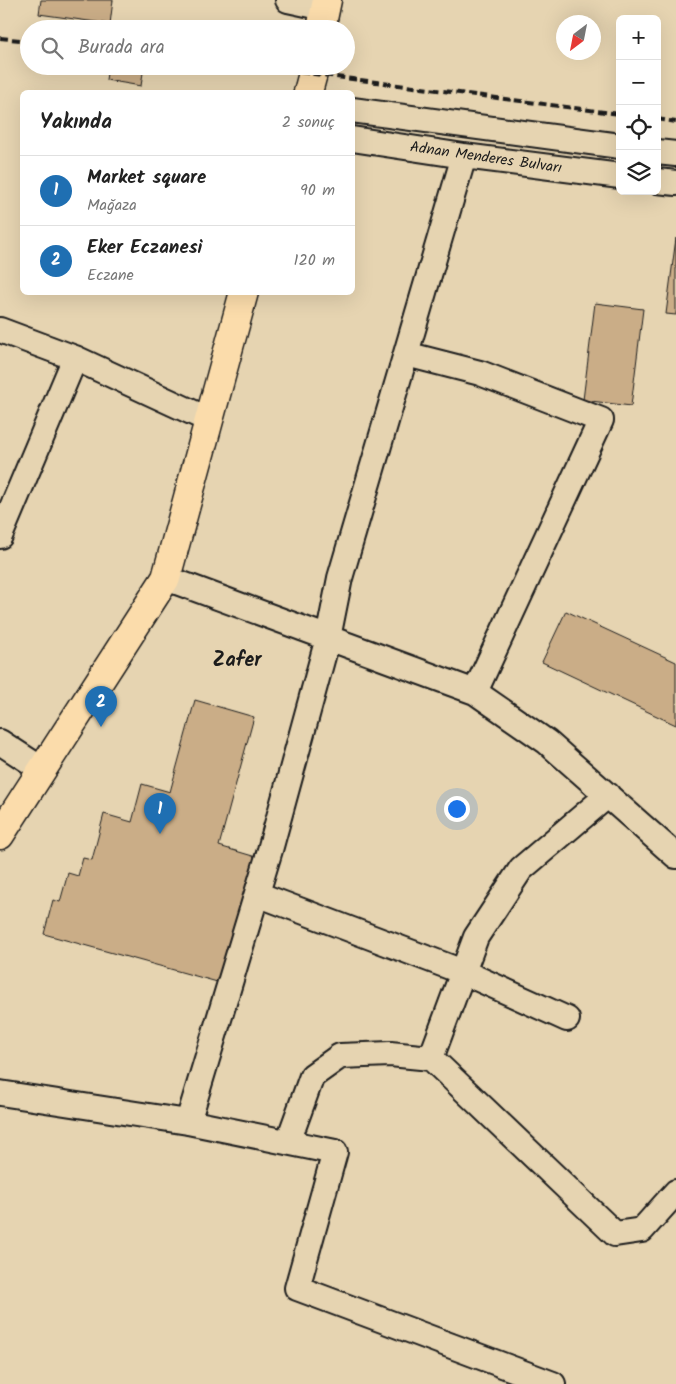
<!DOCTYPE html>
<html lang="tr">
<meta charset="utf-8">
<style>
body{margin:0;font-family:Kalam,sans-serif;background:#f6f6f6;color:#222}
.controls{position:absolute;right:15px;top:15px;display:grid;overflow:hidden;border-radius:8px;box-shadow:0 5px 20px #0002}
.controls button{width:45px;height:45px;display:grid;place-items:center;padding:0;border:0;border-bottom:1px solid #e0e0e0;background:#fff;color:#222;font:25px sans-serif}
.compass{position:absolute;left:556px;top:15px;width:45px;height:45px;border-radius:50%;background:#fff;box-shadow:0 5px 20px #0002;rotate:212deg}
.you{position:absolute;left:456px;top:808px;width:18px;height:18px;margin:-12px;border:4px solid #fff;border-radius:50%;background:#1a73e8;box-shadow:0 0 0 8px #1a73e833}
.badge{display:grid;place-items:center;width:32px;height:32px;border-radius:50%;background:#1f6fb2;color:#fff;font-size:16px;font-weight:700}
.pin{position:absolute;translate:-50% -41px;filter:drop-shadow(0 1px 2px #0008)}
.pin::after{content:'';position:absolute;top:26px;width:18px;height:15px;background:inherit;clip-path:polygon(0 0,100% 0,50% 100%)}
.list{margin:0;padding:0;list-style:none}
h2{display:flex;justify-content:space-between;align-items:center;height:65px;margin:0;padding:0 20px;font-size:21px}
h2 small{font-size:16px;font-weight:400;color:#767676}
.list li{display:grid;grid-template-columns:32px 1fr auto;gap:15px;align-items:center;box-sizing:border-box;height:70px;padding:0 20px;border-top:1px solid #e0e0e0}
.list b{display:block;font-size:19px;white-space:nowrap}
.list p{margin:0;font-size:16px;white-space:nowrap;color:#767676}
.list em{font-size:16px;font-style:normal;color:#767676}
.icon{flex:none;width:28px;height:28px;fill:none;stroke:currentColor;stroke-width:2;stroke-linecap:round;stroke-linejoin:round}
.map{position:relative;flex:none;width:676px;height:1384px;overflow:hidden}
.search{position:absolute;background:#fff;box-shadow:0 5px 20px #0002;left:20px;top:20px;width:335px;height:55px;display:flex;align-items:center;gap:12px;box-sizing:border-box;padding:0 18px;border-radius:28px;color:#767676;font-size:19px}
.panel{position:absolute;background:#fff;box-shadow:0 5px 20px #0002;left:20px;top:90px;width:335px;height:205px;border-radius:8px}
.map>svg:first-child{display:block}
.building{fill:#caad87;stroke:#1c1c1c}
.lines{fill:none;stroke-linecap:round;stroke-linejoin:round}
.minor-casing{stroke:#1c1c1c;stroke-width:28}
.major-casing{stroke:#1c1c1c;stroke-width:31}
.minor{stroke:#e6d4b1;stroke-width:24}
.major{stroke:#fbdcab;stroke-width:28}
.rail{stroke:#1c1c1c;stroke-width:4;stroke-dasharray:8 4;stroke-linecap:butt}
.labels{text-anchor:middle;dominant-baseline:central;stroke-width:4;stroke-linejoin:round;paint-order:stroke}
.street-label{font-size:15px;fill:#1c1c1c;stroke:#e6d4b1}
.district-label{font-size:20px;font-weight:bold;fill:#1c1c1c;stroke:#e6d4b1}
</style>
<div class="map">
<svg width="676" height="1384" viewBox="0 0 676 1384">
<rect width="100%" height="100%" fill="#e6d4b1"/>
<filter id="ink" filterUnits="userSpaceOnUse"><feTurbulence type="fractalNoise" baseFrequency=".02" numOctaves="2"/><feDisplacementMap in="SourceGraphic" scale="10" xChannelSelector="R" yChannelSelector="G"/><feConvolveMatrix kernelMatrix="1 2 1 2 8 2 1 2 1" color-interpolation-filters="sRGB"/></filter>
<g filter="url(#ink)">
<!-- building -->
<path class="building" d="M41,0H113L110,24L39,14Z
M108,66H144L141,86L106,80Z
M676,238V315L666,314Z
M595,303L643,309L631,406L583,400Z
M566,611L676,662V725L542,662Z
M195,700L254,717L219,846L256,857L221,983L44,934L53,900L60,902L68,873L78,876L83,858L92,860L104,814L132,822L142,784L170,792Z"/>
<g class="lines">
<!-- minor casing -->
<g class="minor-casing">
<path id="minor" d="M288,0L325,8
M352,110L620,146
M352,139L464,156L620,176
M657,152L676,154
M657,181L676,183
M0,330L75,358L209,420
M406,354L480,373L601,420L475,692
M0,536L75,358
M166,578L475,692L547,742L676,856
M0,742L43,770
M257,894L463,972L567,1019
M431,1058L476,937L521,869L608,795
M0,1093L188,1122L335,1152L297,1288L553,1384
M188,1122L270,850L328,638L340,578L464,156
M288,1142L312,1076L340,1056L390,1054L431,1058L615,1234L642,1230L676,1192"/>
</g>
<!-- major casing -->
<g class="major-casing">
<path id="major" d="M321,29L327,0
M308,92L315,66
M0,835L166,578L244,292"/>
</g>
<!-- minor -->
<use href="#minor" class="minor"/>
<!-- major -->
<use href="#major" class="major"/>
<!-- rail -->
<path class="rail" d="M0,38L29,41
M253,66L620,114
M657,119L676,122"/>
</g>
</g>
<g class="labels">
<!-- street labels -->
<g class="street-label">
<text transform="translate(486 158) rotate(8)">Adnan Menderes Bulvarı</text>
</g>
<!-- district labels -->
<g class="district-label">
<text x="237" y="661">Zafer</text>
</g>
</g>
</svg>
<div class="controls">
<button>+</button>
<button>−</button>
<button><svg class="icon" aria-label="locate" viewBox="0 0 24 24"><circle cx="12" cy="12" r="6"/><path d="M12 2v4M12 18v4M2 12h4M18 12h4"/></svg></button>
<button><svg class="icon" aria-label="layers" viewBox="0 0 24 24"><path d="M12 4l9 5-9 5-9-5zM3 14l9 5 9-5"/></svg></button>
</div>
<svg class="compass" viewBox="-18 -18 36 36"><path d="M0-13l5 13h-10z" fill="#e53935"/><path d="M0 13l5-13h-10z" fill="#767676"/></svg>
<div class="you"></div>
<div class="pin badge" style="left:160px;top:834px">1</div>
<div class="pin badge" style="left:101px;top:727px">2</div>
<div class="search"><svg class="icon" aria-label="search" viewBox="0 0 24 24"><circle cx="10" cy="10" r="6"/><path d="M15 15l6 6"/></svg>Burada ara</div>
<section class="panel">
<h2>Yakında<small>2 sonuç</small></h2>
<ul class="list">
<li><span class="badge">1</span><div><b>Market square</b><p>Mağaza</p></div><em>90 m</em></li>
<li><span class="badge">2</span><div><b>Eker Eczanesi</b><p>Eczane</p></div><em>120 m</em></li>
</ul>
</section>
</div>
